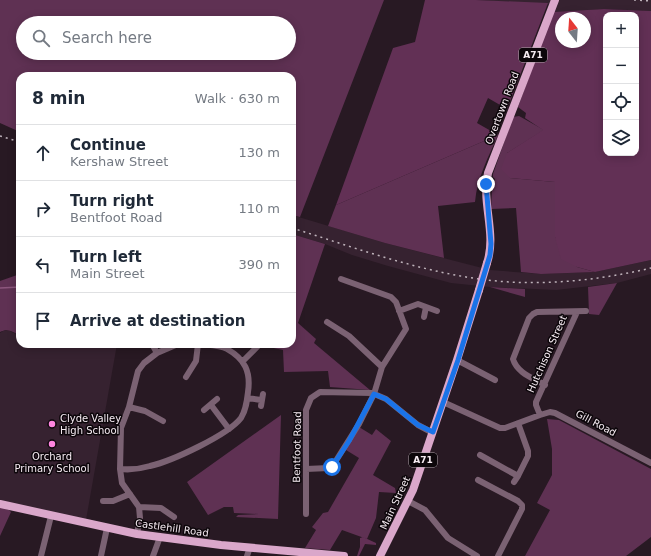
<!DOCTYPE html>
<meta charset="utf-8">
<style>
body{margin:0;font-family:"DejaVu Sans",sans-serif;background:#f2f2f3;color:#1f2937}
.controls{position:absolute;right:12px;top:12px;display:grid;overflow:hidden;border-radius:8px;box-shadow:0 2px 10px #0003}
.controls button{width:36px;height:36px;display:grid;place-items:center;padding:0;border:0;border-bottom:1px solid #e0e1e3;background:#fff;color:#1f2937;font:20px sans-serif}
.compass{position:absolute;left:555px;top:12px;width:36px;height:36px;border-radius:50%;background:#fff;box-shadow:0 2px 10px #0003;rotate:343deg}
.stop{position:absolute;width:12px;height:12px;margin:-9px;border:3px solid #1a73e8;border-radius:50%;background:#fff}
.stop.end{background:#1a73e8;border-color:#fff;box-shadow:0 1px 4px #0008}
.list{margin:0;padding:0;list-style:none}
h2{display:flex;justify-content:space-between;align-items:center;height:52px;margin:0;padding:0 16px;font-size:17px}
h2 small{font-size:13px;font-weight:400;color:#747a83}
.list li{display:grid;grid-template-columns:26px 1fr auto;gap:12px;align-items:center;box-sizing:border-box;height:56px;padding:0 16px;border-top:1px solid #e0e1e3}
.list b{display:block;font-size:15px;white-space:nowrap}
.list p{margin:0;font-size:13px;white-space:nowrap;color:#747a83}
.list em{font-size:13px;font-style:normal;color:#747a83}
.icon{flex:none;width:22px;height:22px;fill:none;stroke:currentColor;stroke-width:2;stroke-linecap:round;stroke-linejoin:round}
.map{position:relative;flex:none;width:651px;height:556px;overflow:hidden}
.search{position:absolute;background:#fff;box-shadow:0 2px 10px #0003;left:16px;top:16px;width:280px;height:44px;display:flex;align-items:center;gap:10px;box-sizing:border-box;padding:0 14px;border-radius:22px;color:#747a83;font-size:15px}
.panel{position:absolute;background:#fff;box-shadow:0 2px 10px #0003;left:16px;top:72px;width:280px;height:276px;border-radius:12px}
.map>svg:first-child{display:block}
.built{fill:#362230}
.green{fill:#5f3153;fill-rule:evenodd}
.forest{fill:#623055;fill-rule:evenodd}
.lines{fill:none;stroke-linecap:round;stroke-linejoin:round}
.stream{stroke:#8d577e;stroke-width:1.5}
.minor{stroke:#7b6273;stroke-width:6}
.major{stroke:#daa7ca;stroke-width:8}
.rail{stroke:#bfb3bb;stroke-width:1.5;stroke-dasharray:2 4;stroke-linecap:butt}
.major-bridge{stroke:#daa7ca;stroke-width:8}
.route{stroke:#1a73e8;stroke-width:5}
.poi-dot{fill:#fe85df;stroke:#0c060a;stroke-width:1.5}
.labels{text-anchor:middle;dominant-baseline:central;stroke-width:3;stroke-linejoin:round;paint-order:stroke}
.shield{fill:#0c060a;stroke:#b0a6ac;stroke-width:1}
.shield-label{font-size:9px;font-weight:bold;fill:#f6ebf2}
.street-label{font-size:10px;fill:#f6ebf2;stroke:#0c060a}
.poi-label{font-size:10px;fill:#f6ebf2;stroke:#0c060a;text-anchor:start}
</style>
<div class="map">
<svg width="651" height="556" viewBox="0 0 651 556">
<rect width="100%" height="100%" fill="#281923"/>
<!-- built -->
<path class="built" d="M476,0H651V11L604,9L553,12L557,5Z
M292,215L385,243L490,270L541,274L595,272L651,260V274L617,283L556,290L490,287L451,283L388,266L352,255L325,244L292,234Z
M3,331H10L20,336V344H82L84,347L117,344L86,520L0,501V333Z"/>
<!-- green -->
<path class="green" d="M0,0H384L300,217L292,215V76H20V132L0,123ZM23,23H289V53H23Z
M519,116L544,130L507,153L510,178L555,182V237L577,267L595,272L541,274L521,272L516,208L491,209L492,188L494,185L495,179L493,177V174L513,117Z
M498,135C489,156 477,178 475,202L438,206L444,258L385,243L328,226L336,205Z
M292,234L325,244L298,323L316,339L314,343L370,390L330,387L328,371L284,372L283,350L269,347V345L292,344Z
M20,274V336C13,332 8,328 0,332V281Z
M617,283L599,315L589,314L588,287Z
M490,287L525,289V297Z
M281,415L278,519L236,517L238,515L259,514L234,513L233,507H224L208,515L187,482Z
M547,419L559,420L651,469V537L626,556H525L550,510L537,503L552,475V449Z
M359,427L372,435L376,429L391,441L373,475L395,488L396,493L379,492L376,518L367,539L342,530L330,550L305,548L316,530L312,527L323,513L328,512L359,458L346,450Z
M0,507L9,510L11,512L0,536Z"/>
<!-- forest -->
<path class="forest" d="M425,0H476L548,3L507,109L488,98L477,123L498,135L336,205L393,48L415,42Z
M604,9L651,11V260L595,272L577,267L561,259L555,237V182L510,178L501,169L507,153L543,130L525,118L526,113L518,107L553,12ZM606,15H636V153H606ZM561,18H585V42H561Z
M363,537L376,543V545L365,544L359,556H357L360,547V538Z"/>
<g class="lines">
<!-- stream -->
<path class="stream" d="M0,288L20,287"/>
<!-- minor -->
<path class="minor" d="M399,311L418,304L437,311
M577,312L536,402V405L540,415L550,412L555,413L651,463
M424,317L426,307
M327,322L349,336L382,367
M152,344L157,353
M457,360L495,380
M243,361L260,344
M186,377L196,361L198,344
M545,385C533,378 517,373 513,359L529,318L533,314L537,312L586,311
M248,398L261,400
M443,402L500,428H505L540,415
M211,405L229,429
M261,406L263,394
M129,407L145,411L163,421
M204,410L217,399
M518,423L528,451V456L518,476
M480,455L518,476L514,482
M120,469C130,470 140,469 150,466C172,461 228,435 241,418C246,410 247,401 248,392C251,372 245,359 227,349C220,345 208,345 200,344
M306,469L329,468L332,467L359,424L374,394L382,367L406,329L396,302L391,297L341,279
M478,480L518,501L522,505V509L498,556
M103,501H113L130,494
M408,501L425,510L448,538L477,556
M139,507L161,508L174,517
M306,514V410L311,398L320,392L372,393L386,399L418,425L433,433
M137,534L140,518L139,507L122,483L120,469L121,428L129,407L138,371L144,363L157,353L178,344
M41,556L51,516
M101,556L107,528
M153,556L160,537
M247,556L250,547"/>
<!-- major -->
<path class="major" d="M487,263C497,233 481,203 488,173L555,0
M0,504L137,534L221,545L344,556
M380,556L413,490L457,360L479,290"/>
<!-- rail -->
<path class="rail" d="M634,0L651,1
M0,136L20,142
M292,228C353,247 415,270 479,279C536,287 596,281 651,268"/>
<!-- major-bridge -->
<path class="major-bridge" d="M479,290L487,263"/>
</g>
<g class="lines">
<!-- route -->
<path class="route" d="M332,467L349,441L374,394L386,399L418,425L433,432L458,360L490,255L491,244L486,184"/>
</g>
<!-- markers -->
<g class="poi-dot">
<circle cx="52" cy="424" r="4"/>
<circle cx="52" cy="444" r="4"/>
</g>
<g class="labels">
<!-- shield labels -->
<g class="shield">
<rect x="519" y="48" width="28" height="14" rx="3"/>
<rect x="409" y="453" width="28" height="14" rx="3"/>
</g>
<g class="shield-label">
<text x="533" y="55">A71</text>
<text x="423" y="460">A71</text>
</g>
<!-- street labels -->
<g class="street-label">
<text transform="translate(502 108) rotate(-69)">Overtown Road</text>
<text transform="translate(547 354) rotate(-66)">Hutchison Street</text>
<text transform="translate(596 423) rotate(28)">Gill Road</text>
<text transform="translate(297 447) rotate(-89)">Bentfoot Road</text>
<text transform="translate(395 503) rotate(-65)">Main Street</text>
<text transform="translate(172 528) rotate(8)">Castlehill Road</text>
</g>
<!-- poi labels -->
<g class="poi-label">
<text x="60" y="418">Clyde Valley<tspan x="60" dy="12">High School</tspan></text>
<text x="52" y="456" text-anchor="middle">Orchard<tspan x="52" dy="12">Primary School</tspan></text>
</g>
</g>
</svg>
<div class="controls">
<button>+</button>
<button>−</button>
<button><svg class="icon" aria-label="locate" viewBox="0 0 24 24"><circle cx="12" cy="12" r="6"/><path d="M12 2v4M12 18v4M2 12h4M18 12h4"/></svg></button>
<button><svg class="icon" aria-label="layers" viewBox="0 0 24 24"><path d="M12 4l9 5-9 5-9-5zM3 14l9 5 9-5"/></svg></button>
</div>
<svg class="compass" viewBox="-18 -18 36 36"><path d="M0-13l5 13h-10z" fill="#e53935"/><path d="M0 13l5-13h-10z" fill="#747a83"/></svg>
<div class="stop" style="left:332px;top:467px"></div>
<div class="stop end" style="left:486px;top:184px"></div>
<div class="search"><svg class="icon" aria-label="search" viewBox="0 0 24 24"><circle cx="10" cy="10" r="6"/><path d="M15 15l6 6"/></svg>Search here</div>
<section class="panel">
<h2>8 min<small>Walk · 630 m</small></h2>
<ul class="list">
<li><svg class="icon" aria-label="ahead" viewBox="0 0 24 24"><path d="M12 20V5M6 11l6-6 6 6"/></svg><div><b>Continue</b><p>Kershaw Street</p></div><em>130 m</em></li>
<li><svg class="icon" aria-label="right" viewBox="0 0 24 24"><path d="M7 20v-9h11M14 6l5 5-5 5"/></svg><div><b>Turn right</b><p>Bentfoot Road</p></div><em>110 m</em></li>
<li><svg class="icon" aria-label="left" viewBox="0 0 24 24"><path d="M17 20v-9H6M10 6l-5 5 5 5"/></svg><div><b>Turn left</b><p>Main Street</p></div><em>390 m</em></li>
<li><svg class="icon" aria-label="arrive" viewBox="0 0 24 24"><path d="M6 21V4h12l-3 4 3 4H6"/></svg><div><b>Arrive at destination</b></div></li>
</ul>
</section>
</div>
